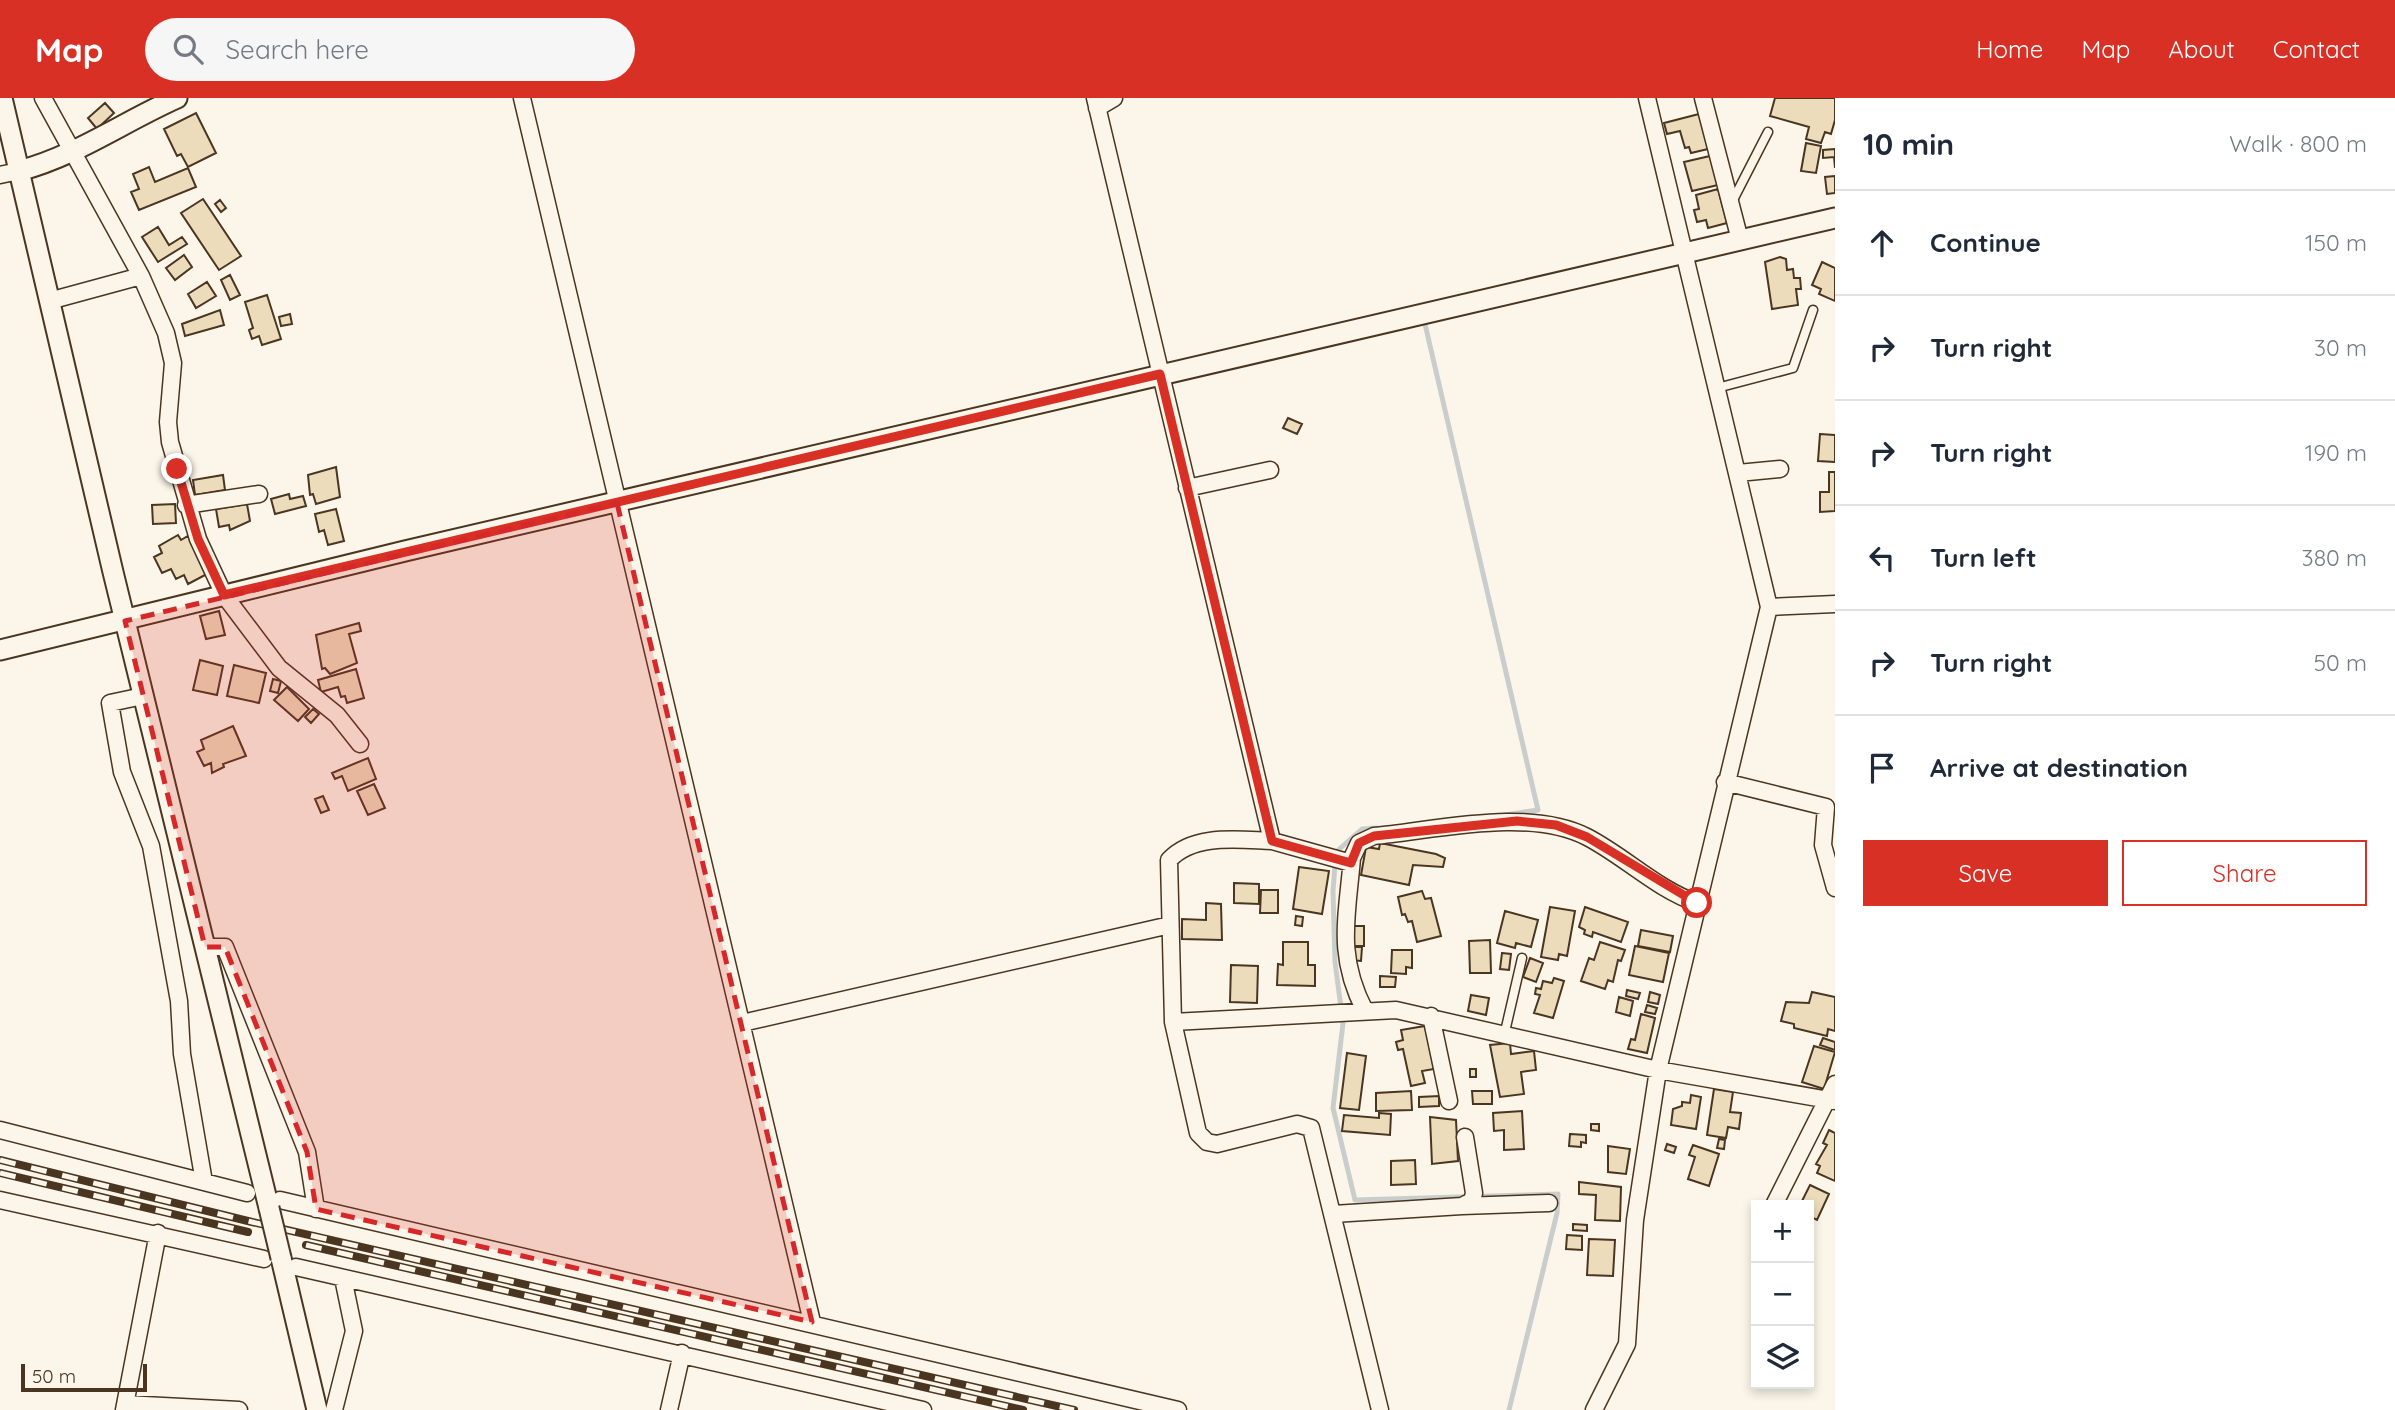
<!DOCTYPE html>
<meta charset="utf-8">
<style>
body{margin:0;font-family:Quicksand,sans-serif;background:#f6f6f7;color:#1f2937}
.controls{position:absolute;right:21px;bottom:21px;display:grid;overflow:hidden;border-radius:0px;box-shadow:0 4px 10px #0003}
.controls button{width:63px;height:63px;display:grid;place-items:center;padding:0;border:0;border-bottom:2px solid #e0e1e3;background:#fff;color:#1f2937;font:35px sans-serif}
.scale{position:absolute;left:21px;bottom:18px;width:126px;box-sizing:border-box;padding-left:7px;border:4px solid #4a3520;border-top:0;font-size:19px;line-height:24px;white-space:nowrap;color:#4a3520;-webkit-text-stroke:5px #fbf6e9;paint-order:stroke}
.stop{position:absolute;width:21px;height:21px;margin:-16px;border:5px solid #d93025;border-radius:50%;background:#fff}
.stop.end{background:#d93025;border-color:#fff;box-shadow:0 2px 7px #0008}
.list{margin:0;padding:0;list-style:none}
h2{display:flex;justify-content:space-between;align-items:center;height:91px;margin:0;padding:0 28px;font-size:30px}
h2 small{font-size:23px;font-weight:400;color:#747a83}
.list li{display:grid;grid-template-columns:46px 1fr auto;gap:21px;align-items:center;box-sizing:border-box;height:105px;padding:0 28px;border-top:2px solid #e0e1e3}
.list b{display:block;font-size:26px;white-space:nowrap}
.list em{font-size:23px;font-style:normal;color:#747a83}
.actions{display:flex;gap:14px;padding:21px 28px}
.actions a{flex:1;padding:16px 0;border:2px solid #d93025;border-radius:0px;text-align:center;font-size:24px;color:#d93025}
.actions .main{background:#d93025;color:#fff}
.icon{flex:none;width:38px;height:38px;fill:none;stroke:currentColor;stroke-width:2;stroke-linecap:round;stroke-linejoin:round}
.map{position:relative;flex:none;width:1835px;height:1312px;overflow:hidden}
header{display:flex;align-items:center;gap:42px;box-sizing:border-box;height:98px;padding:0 35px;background:#d93025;color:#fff}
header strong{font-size:33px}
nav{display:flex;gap:38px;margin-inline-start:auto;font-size:24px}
.search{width:490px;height:63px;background:#f6f6f7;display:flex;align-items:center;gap:18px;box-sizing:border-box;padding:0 24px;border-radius:38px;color:#747a83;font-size:26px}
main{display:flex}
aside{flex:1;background:#fff}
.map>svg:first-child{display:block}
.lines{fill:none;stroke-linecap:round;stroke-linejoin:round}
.stream{stroke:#c9cecd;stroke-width:5}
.building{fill:#ecdcbc;stroke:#4a3520;stroke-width:2}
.service-casing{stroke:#4a3520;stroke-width:11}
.minor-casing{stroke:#4a3520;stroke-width:19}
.tertiary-casing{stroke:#4a3520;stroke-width:23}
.service{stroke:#fbf6e9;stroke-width:8}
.minor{stroke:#fbf6e9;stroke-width:16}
.tertiary{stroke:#fbf6e9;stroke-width:19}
.rail-casing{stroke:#4a3520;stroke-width:8}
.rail{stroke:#fbf6e9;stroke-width:5;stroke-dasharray:16;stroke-linecap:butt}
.tertiary-bridge-casing{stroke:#4a3520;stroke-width:23;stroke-linecap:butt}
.tertiary-bridge{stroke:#fbf6e9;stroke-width:19}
.route{stroke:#d93025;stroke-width:9}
.marked{fill:#d62828;fill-opacity:0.2;stroke:#d62828;stroke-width:5;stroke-dasharray:14 9;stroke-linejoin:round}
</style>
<header>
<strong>Map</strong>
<div class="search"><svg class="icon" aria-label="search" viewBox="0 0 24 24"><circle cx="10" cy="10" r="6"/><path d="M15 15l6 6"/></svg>Search here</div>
<nav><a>Home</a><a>Map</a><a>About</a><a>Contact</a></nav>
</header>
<main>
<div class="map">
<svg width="1835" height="1312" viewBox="0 0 1835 1312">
<rect width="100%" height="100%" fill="#fbf6e9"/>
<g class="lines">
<!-- stream -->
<path class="stream" d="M1425,226L1538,712L1505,717
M1377,730L1362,731L1336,754L1333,793L1335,864L1343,925L1333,1010L1355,1102L1558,1096L1557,1115L1509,1312"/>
</g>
<!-- building -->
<path class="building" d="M1775,0H1835V22L1831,36L1825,34L1821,45L1806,41L1809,29L1770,18Z
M105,5L114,15L97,31L88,20Z
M196,15L216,55L188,69L181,56L177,58L164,31Z
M1699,16L1708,51L1691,55L1689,49L1685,50L1680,33L1667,36L1664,25Z
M1806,45L1821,48L1816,75L1801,73Z
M1835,51V70L1834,59L1823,60V52Z
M1710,58L1718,87L1692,93L1684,64Z
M149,69L155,84L188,70L196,89L139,112L131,94L139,91L133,76Z
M1835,78V95L1827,96L1825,79Z
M1718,91L1727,125L1708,130L1706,122L1697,124L1694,112L1699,111L1696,97Z
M203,101L241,158L219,172L181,115Z
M220,102L226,110L221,114L215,106Z
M158,129L169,147L182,139L187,146L158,164L142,139Z
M184,157L192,169L175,182L166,170Z
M1780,159L1786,161L1787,172L1793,171L1794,180H1800L1801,191H1796L1798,207L1772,211L1765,164Z
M1822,164L1835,170V203L1819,196L1821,191L1812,187Z
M230,177L240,197L230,202L221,182Z
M207,184L216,198L196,210L188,196Z
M267,197L281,241L262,247L259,238L252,241L249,232L253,230L245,204Z
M220,212L224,227L185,238L182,226Z
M290,216L292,226L281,228L279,219Z
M1288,320L1302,326L1297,336L1283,330Z
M1820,336L1835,337V364L1818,363Z
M336,369L340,399L316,406L313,396L310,397L308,377Z
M1829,374H1835V413L1820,414V394H1829Z
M223,377L225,392L195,397L193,382Z
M289,396L290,401L303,398L306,408L275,416L271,401Z
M175,406L176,425L153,426L152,407Z
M247,406L250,423L230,432L229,427L219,429L216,411Z
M336,411L344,443L328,447L324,432L319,434L315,416Z
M178,437L181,442L188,438L207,476L188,486L184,477L176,481L171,471L162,475L154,459L162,455L159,448Z
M219,513L225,537L206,541L200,518Z
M359,525L361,533L349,536L357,565L330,576L325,570L322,571L316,537Z
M200,562L223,568L217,597L193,592Z
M234,567L266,575L259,605L227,598Z
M356,571L364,600L347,605L345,598L341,599L338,589L321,594L318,582Z
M273,581L281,583L278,595L270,593Z
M287,589L309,611L298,623L274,602Z
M313,611L319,616L311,625L305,619Z
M233,628L246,658L223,666L224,669L212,675L211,665L204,668L197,654L204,651L201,642Z
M368,660L376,681L348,693L342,678L335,681L332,675Z
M374,686L385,710L368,717L357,693Z
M323,698L329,712L321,715L315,701Z
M1380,745L1436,756L1445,760L1443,769L1413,767L1409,787L1361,777L1366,749L1379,751Z
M1299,769L1329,773L1322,816L1293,811Z
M1234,785L1259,786V806L1234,805Z
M1261,792H1278V815H1260Z
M1422,793L1425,801L1431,800L1441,838L1417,844L1412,823L1408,824L1405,816L1402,817L1398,799Z
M1206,805L1221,806L1222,842L1182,841V821L1206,822Z
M1550,809L1575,813L1567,858L1559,856L1558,862L1541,859Z
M1585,809L1628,824L1621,844L1593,834L1592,839L1584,836L1585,832L1579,829Z
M1505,813L1538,822L1531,849L1516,845L1515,850L1497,845Z
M1296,818L1303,819L1302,828L1295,827Z
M1353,828H1364V848H1353Z
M1641,832L1673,838L1670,854L1638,848Z
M1490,842L1491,875H1470L1469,843Z
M1283,844H1308V867H1315V888L1277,887L1278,866L1283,867Z
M1600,844L1625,852L1621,863L1618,862L1613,884L1608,882L1605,891L1581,883L1589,860L1594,862Z
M1635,848L1669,855L1663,884L1629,877Z
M1353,849H1362L1361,863L1352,862Z
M1392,852H1412V870L1406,869V876L1391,875Z
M1502,855L1511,856L1509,872L1500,871Z
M1530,860L1543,865L1536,884L1523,879Z
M1231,867L1258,868L1257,905L1230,904Z
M1380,878L1396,879L1395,889H1380Z
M1554,880L1564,883L1553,920L1534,915L1540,897L1535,896L1536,890L1541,891L1543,883L1552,885Z
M1627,892L1640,895L1638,901L1626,898Z
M1650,894L1660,897L1658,906L1648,904Z
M1812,894L1835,899V933L1828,931L1827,938L1794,930V926L1781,923L1786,904L1809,905Z
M1471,897L1489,900L1486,917L1468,913Z
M1619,899L1633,903L1630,918L1616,914Z
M1647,907L1657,910L1655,916L1645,914Z
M1641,916L1655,920L1647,955L1628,951L1631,941L1635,942Z
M1425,928L1434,971L1422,973L1425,985L1411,988L1403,951L1398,952L1396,944L1403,942L1401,932Z
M1823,940L1835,944V952L1820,947Z
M1510,945L1511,956L1534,953L1536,972L1521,974L1524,996L1500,999L1490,947Z
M1814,948L1835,954L1824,991L1802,984Z
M1347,955L1366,958L1359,1012L1340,1010Z
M1470,971H1476V979H1470Z
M1714,991L1733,994L1730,1014L1741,1015L1739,1031L1728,1029L1726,1040L1707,1037Z
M1411,993L1412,1012L1376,1013V995Z
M1472,993H1492V1006H1473Z
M1691,997L1701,999L1696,1031L1671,1027L1673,1011L1682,1008V1004L1690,1005Z
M1439,998V1008L1419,1009V999Z
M1522,1013L1524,1051L1504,1052V1032L1494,1033L1493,1015Z
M1379,1015L1391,1016L1390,1037L1342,1033L1344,1017L1379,1020Z
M1430,1019L1456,1022L1458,1063L1432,1066Z
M1591,1026H1599V1033L1591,1032Z
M1829,1032L1835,1035V1083L1817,1075L1820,1068L1816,1066L1827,1047L1823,1045Z
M1570,1036L1586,1037V1045L1581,1044V1049L1569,1048Z
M1719,1041L1725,1042L1724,1051L1717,1050Z
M1667,1046L1676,1049L1674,1055L1665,1052Z
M1693,1047L1719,1056L1709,1088L1688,1081L1695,1059L1689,1057Z
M1608,1048L1630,1051L1626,1076L1608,1074Z
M1415,1062L1416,1086L1391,1087V1063Z
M1579,1084L1621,1089L1620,1123L1595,1122L1596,1097L1579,1096Z
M1810,1087L1829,1096L1817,1122L1809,1118V1107H1800Z
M1573,1126L1587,1127V1133L1573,1132Z
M1567,1137L1582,1138V1152L1566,1151Z
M1589,1141L1615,1142L1613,1178L1587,1177Z"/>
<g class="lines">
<!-- service casing -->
<g class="service-casing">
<path id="service" d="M1732,104L1768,34
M1717,290L1793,270L1813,212
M1504,938L1522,860"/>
</g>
<!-- minor casing -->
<g class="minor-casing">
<path id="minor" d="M43,0L141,178L166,235L173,265L168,324L170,344L198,441L224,497L279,570L337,617L360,646
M522,0L812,1224
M1095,0L1272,743C1239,742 1194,735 1169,762L1173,924L1198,1035L1207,1044L1217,1046L1297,1026L1311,1030L1380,1312
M1703,0L1740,142
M1097,10L1114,0
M0,77L19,73
M49,203L141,178
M1738,375L1780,371
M1187,390L1270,372
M186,407L259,396
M1769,509L1835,506
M143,598L110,605L122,674L151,748L179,903L182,956L204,1084
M1725,684L1826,709L1823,747L1835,790
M1272,743L1351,765
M205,849H225L307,1054L316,1111
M1365,913C1336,857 1347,820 1352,760L1359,745L1374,738C1437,732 1529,709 1587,739C1624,758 1658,792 1697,805
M1431,918L1449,1003
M1173,924L1396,912L1658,972L1835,1003
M742,925L1170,827
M0,1032L247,1095
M0,1102L264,1161
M280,1102L1178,1312
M1774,1107L1835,986
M1462,1108L1549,1105
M1333,1116L1462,1108L1472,1103L1474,1095L1465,1039
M296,1169L923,1312
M125,1306L239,1312
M124,1312L158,1135
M334,1312L354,1233L343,1180
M669,1312L682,1255
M1594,1312L1627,1246L1635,1122L1658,972L1769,509L1647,0"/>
</g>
<!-- tertiary casing -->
<g class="tertiary-casing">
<path id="tertiary" d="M2,0L113,474L269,1110
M19,73C76,58 123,24 177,0
M0,552L405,453L1835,120
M281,1160L317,1312"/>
</g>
<!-- service -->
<use href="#service" class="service"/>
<!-- minor -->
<use href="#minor" class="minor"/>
<!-- tertiary -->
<use href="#tertiary" class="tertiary"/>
<!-- rail casing -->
<g class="rail-casing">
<path id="rail" d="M0,1062L252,1124L1074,1312
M0,1075L248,1134
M306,1147L1023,1312"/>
</g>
<!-- rail -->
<use href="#rail" class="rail"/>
<!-- tertiary-bridge casing -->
<g class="tertiary-bridge-casing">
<path id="tertiary-bridge" d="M269,1110L281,1160"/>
</g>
<!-- tertiary-bridge -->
<use href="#tertiary-bridge" class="tertiary-bridge"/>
</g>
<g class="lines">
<!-- route -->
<path class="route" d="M177,371L198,441L224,497L1160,276L1272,743L1351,765L1359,745L1374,738L1517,723L1556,727L1587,739L1697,805"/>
</g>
<!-- marked area -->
<path class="marked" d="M617,405L812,1224L316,1111L307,1054L225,849H205L125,523Z"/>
</svg>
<div class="controls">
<button>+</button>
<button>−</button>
<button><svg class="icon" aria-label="layers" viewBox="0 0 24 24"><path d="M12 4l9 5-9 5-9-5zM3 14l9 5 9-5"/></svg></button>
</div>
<div class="scale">50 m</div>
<div class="stop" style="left:1697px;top:805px"></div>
<div class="stop end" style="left:177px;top:371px"></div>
</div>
<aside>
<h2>10 min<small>Walk · 800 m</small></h2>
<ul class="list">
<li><svg class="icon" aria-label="ahead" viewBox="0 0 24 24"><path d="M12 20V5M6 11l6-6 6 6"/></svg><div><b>Continue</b></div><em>150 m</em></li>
<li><svg class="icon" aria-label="right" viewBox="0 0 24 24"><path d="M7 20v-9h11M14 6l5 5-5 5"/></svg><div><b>Turn right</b></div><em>30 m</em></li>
<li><svg class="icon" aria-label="right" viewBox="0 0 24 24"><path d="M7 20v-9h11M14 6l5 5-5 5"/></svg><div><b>Turn right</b></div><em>190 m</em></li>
<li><svg class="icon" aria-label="left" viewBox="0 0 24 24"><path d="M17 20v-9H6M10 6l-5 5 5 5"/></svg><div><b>Turn left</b></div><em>380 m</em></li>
<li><svg class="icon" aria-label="right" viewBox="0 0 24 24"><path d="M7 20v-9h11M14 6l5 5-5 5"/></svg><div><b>Turn right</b></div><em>50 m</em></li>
<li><svg class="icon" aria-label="arrive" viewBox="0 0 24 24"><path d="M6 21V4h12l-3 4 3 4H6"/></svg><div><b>Arrive at destination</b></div></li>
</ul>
<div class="actions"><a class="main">Save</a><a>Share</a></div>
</aside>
</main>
